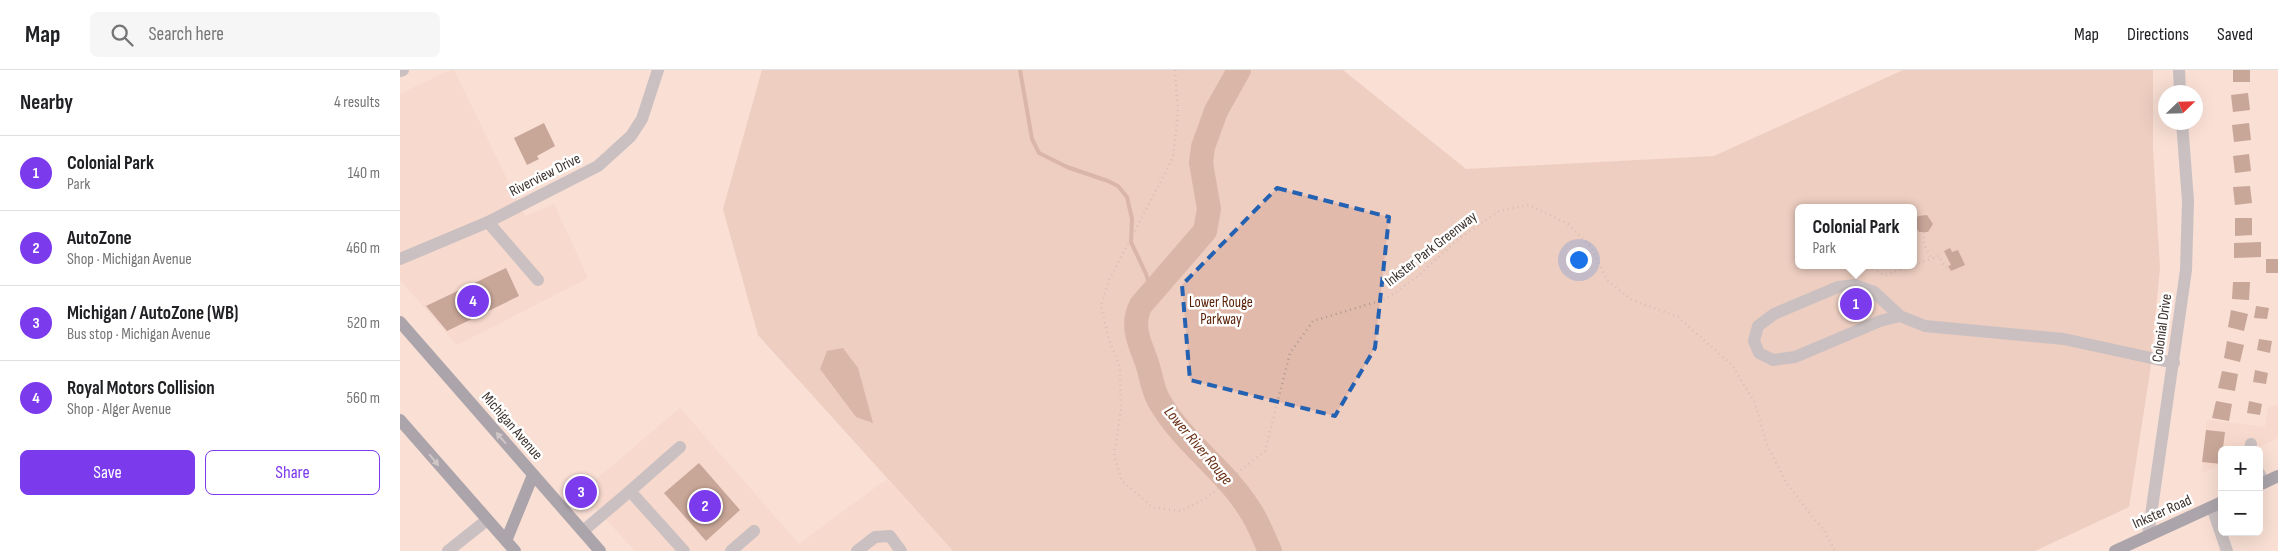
<!DOCTYPE html>
<meta charset="utf-8">
<style>
body{margin:0;font-family:"Sofia Sans Condensed",sans-serif;background:#f6f6f6;color:#202124}
.controls{position:absolute;right:15px;bottom:15px;display:grid;overflow:hidden;border-radius:8px;box-shadow:0 5px 20px #0002}
.controls button{width:45px;height:45px;display:grid;place-items:center;padding:0;border:0;border-bottom:1px solid #e0e0e0;background:#fff;color:#202124;font:25px sans-serif}
.compass{position:absolute;left:1758px;top:15px;width:45px;height:45px;border-radius:50%;background:#fff;box-shadow:0 5px 20px #0002;rotate:67deg}
.you{position:absolute;left:1178px;top:189px;width:18px;height:18px;margin:-12px;border:4px solid #fff;border-radius:50%;background:#1a73e8;box-shadow:0 0 0 8px #1a73e833}
.badge{display:grid;place-items:center;width:32px;height:32px;border-radius:50%;background:#7c3aed;color:#fff;font-size:16px;font-weight:700}
.pin{position:absolute;translate:-50% -50%;border:2px solid #fff;box-shadow:0 1px 5px #0006}
.popup{position:absolute;left:1395px;top:134px;width:122px;height:65px;box-sizing:border-box;display:grid;place-content:center;border-radius:8px;background:#fff;filter:drop-shadow(0 1px 4px #0005);font-size:16px;white-space:nowrap;color:#757577}
.popup b{font-size:19px;color:#202124}
.popup::after{content:'';position:absolute;left:50%;top:100%;margin-left:-10px;border:10px solid transparent;border-top-color:#fff}
.list{margin:0;padding:0;list-style:none}
h2{display:flex;justify-content:space-between;align-items:center;height:65px;margin:0;padding:0 20px;font-size:21px}
h2 small{font-size:16px;font-weight:400;color:#757577}
.list li{display:grid;grid-template-columns:32px 1fr auto;gap:15px;align-items:center;box-sizing:border-box;height:75px;padding:0 20px;border-top:1px solid #e0e0e0}
.list b{display:block;font-size:19px;white-space:nowrap}
.list p{margin:0;font-size:16px;white-space:nowrap;color:#757577}
.list em{font-size:16px;font-style:normal;color:#757577}
.actions{display:flex;gap:10px;padding:15px 20px}
.actions a{flex:1;padding:11px 0;border:1px solid #7c3aed;border-radius:8px;text-align:center;font-size:18px;color:#7c3aed}
.actions .main{background:#7c3aed;color:#fff}
.icon{flex:none;width:28px;height:28px;fill:none;stroke:currentColor;stroke-width:2;stroke-linecap:round;stroke-linejoin:round}
.map{position:relative;flex:none;width:1878px;height:481px;overflow:hidden}
header{display:flex;align-items:center;gap:30px;box-sizing:border-box;height:70px;padding:0 25px;background:#fff;border-bottom:1px solid #e0e0e0}
header strong{font-size:24px}
nav{display:flex;gap:28px;margin-inline-start:auto;font-size:18px}
.search{width:350px;height:45px;background:#f6f6f6;display:flex;align-items:center;gap:12px;box-sizing:border-box;padding:0 18px;border-radius:8px;color:#757577;font-size:19px}
main{display:flex}
aside{flex:1;background:#fff}
.map>svg:first-child{display:block}
.built{fill:#f3d2c5}
.green{fill:#e1baab;fill-rule:evenodd}
.water{fill:#b28674}
.lines{fill:none;stroke-linecap:round;stroke-linejoin:round}
.stream{stroke:#b28674;stroke-width:4}
.river{stroke:#b28674;stroke-width:24}
.building{fill:#8c6251}
.path{stroke:#ad9991;stroke-width:2.5;stroke-dasharray:1 4;stroke-linecap:butt}
.minor{stroke:#919cac;stroke-width:12}
.major{stroke:#4c607b;stroke-width:12}
.oneway{fill:#9da8b6}
.marked{fill:none;stroke:#2361b3;stroke-width:4;stroke-dasharray:10 6;stroke-linejoin:round}
.labels{text-anchor:middle;dominant-baseline:central;stroke-width:5;stroke-linejoin:round;paint-order:stroke}
.street-label{font-size:15px;fill:#3c322e;stroke:#fff}
.park-label{font-size:15px;fill:#571f04;stroke:#fff}
.water-label{font-size:16px;font-style:italic;fill:#6a3117;stroke:#fff}
</style>
<header>
<strong>Map</strong>
<div class="search"><svg class="icon" aria-label="search" viewBox="0 0 24 24"><circle cx="10" cy="10" r="6"/><path d="M15 15l6 6"/></svg>Search here</div>
<nav><a>Map</a><a>Directions</a><a>Saved</a></nav>
</header>
<main>
<aside>
<h2>Nearby<small>4 results</small></h2>
<ul class="list">
<li><span class="badge">1</span><div><b>Colonial Park</b><p>Park</p></div><em>140 m</em></li>
<li><span class="badge">2</span><div><b>AutoZone</b><p>Shop · Michigan Avenue</p></div><em>460 m</em></li>
<li><span class="badge">3</span><div><b>Michigan / AutoZone (WB)</b><p>Bus stop · Michigan Avenue</p></div><em>520 m</em></li>
<li><span class="badge">4</span><div><b>Royal Motors Collision</b><p>Shop · Alger Avenue</p></div><em>560 m</em></li>
</ul>
<div class="actions"><a class="main">Save</a><a>Share</a></div>
</aside>
<div class="map">
<svg width="1878" height="481" viewBox="0 0 1878 481">
<rect width="100%" height="100%" fill="#f9dfd4"/>
<!-- built -->
<path class="built" d="M50,0H54L125,146L154,134L188,208L57,275L0,210V24Z
M1878,334V368L1853,380H1822V394L1802,403L1807,350L1865,357L1868,338Z
M280,338L399,474L487,409L553,481H235L181,422Z"/>
<!-- green -->
<path class="green" d="M362,0H943L1066,99L1314,86L1503,0H1753V79L1760,198L1750,302L1729,437L1635,481H553L358,265L323,139ZM1398,138H1514V195H1398Z"/>
<!-- water -->
<path class="water" d="M443,278L458,298L473,353L456,347L420,299L427,281Z"/>
<g class="lines">
<!-- stream -->
<path class="stream" d="M620,0L632,69L639,83L667,97L708,111L718,116L727,127L732,149L731,172L746,204L752,223"/>
<!-- river -->
<path class="river" d="M839,0L816,41L803,77L801,93L809,139L805,161L741,235C730,255 740,274 747,293C751,305 752,317 758,329C781,371 823,398 848,437C858,451 863,466 870,481"/>
</g>
<!-- building -->
<path class="building" d="M1833,0H1850V12H1833Z
M1848,23L1850,40L1833,42L1831,25Z
M144,53L155,76L137,86L139,89L127,95L114,68Z
M1849,53L1851,70L1834,72L1832,55Z
M1849,84L1851,101L1835,103L1833,86Z
M1850,116L1852,133L1835,135L1833,117Z
M1527,145L1533,154L1528,162H1519L1514,154L1518,146Z
M1835,148H1852V165L1835,166Z
M1861,172V187L1834,188V173Z
M1550,178L1552,182L1558,180L1565,195L1551,201L1548,196L1551,195L1544,181Z
M1866,189H1878V203H1866Z
M106,198L119,226L47,261L26,236Z
M1833,212H1850L1849,230L1832,229Z
M1856,236L1869,238L1867,249L1854,248Z
M1831,240L1848,244L1844,261L1828,257Z
M1859,269L1872,271L1870,283L1857,280Z
M1827,271L1844,275L1840,292L1824,288Z
M1855,300L1868,303L1866,314L1853,312Z
M1822,301L1838,304L1835,321L1818,318Z
M1816,331L1832,334L1829,351L1812,348Z
M1849,331L1862,334L1860,345L1847,343Z
M1806,360L1825,362L1821,394L1802,392Z
M299,393L340,440L306,471L264,423Z"/>
<g class="lines">
<!-- path -->
<path class="path" d="M775,0L778,42L773,88L709,210L701,236L709,270L720,297L721,339L714,386L722,411L752,437L781,441L806,428L865,381L890,283L913,251L986,229L1018,206L1057,170L1099,141L1129,135L1168,154L1191,177L1207,210L1232,230L1278,247L1332,295L1355,333L1367,375L1387,414L1425,462L1435,481
M1524,162V174L1531,188
M1514,185L1517,193
M1469,195L1479,203L1486,205L1513,195
M1514,195L1539,186L1545,197L1550,199
M1438,197L1444,195"/>
<!-- minor -->
<path class="minor" d="M1779,0L1780,22
M0,1L3,0
M88,152L138,210
M0,189L88,152L198,96L231,66L242,49L258,0
M1500,246L1480,251L1395,287L1373,290L1359,283L1354,271L1358,256L1374,244L1438,217L1455,215L1474,222L1500,246L1525,256L1664,269L1774,293
M280,377L230,421L284,481
M1850,380L1851,374
M1859,403L1864,413
M1812,437L1827,481
M183,461L230,421
M1748,466L1786,200L1788,131L1782,52
M48,481L87,450
M331,481L354,461
M457,481L475,467L490,466L501,481"/>
<!-- major -->
<path class="major" d="M0,252L200,481
M0,350L115,481
M1859,415L1878,406
M106,471L133,405
M1715,481L1822,432"/>
</g>
<!-- one-way arrows -->
<defs><path id="oneway-solid" d="M-6-.8H1V-3.2L6.5 0L1 3.2V.8H-6Z" transform="scale(1.25)"/></defs>
<g class="oneway">
<use href="#oneway-solid" transform="translate(101 368) rotate(-131)"/>
<use href="#oneway-solid" transform="translate(34 390) rotate(50)"/>
</g>
<!-- marked area -->
<path d="M0 0H1878V481H0ZM877,118L989,147L975,278L935,346L790,310L782,215Z" fill="#f9dfd4" fill-opacity=".55" fill-rule="evenodd"/>
<path class="marked" d="M877,118L989,147L975,278L935,346L790,310L782,215Z"/>
<g class="labels">
<!-- street labels -->
<g class="street-label">
<text transform="translate(145 105) rotate(-27)">Riverview Drive</text>
<text transform="translate(1031 179) rotate(-38)">Inkster Park Greenway</text>
<text transform="translate(1762 258) rotate(-82)">Colonial Drive</text>
<text transform="translate(112 356) rotate(49)">Michigan Avenue</text>
<text transform="translate(1762 442) rotate(-24)">Inkster Road</text>
</g>
<!-- park labels -->
<g class="park-label">
<text x="821" y="232">Lower Rouge<tspan x="821" dy="17">Parkway</tspan></text>
</g>
<!-- water labels -->
<g class="water-label">
<text transform="translate(798 376) rotate(50)">Lower River Rouge</text>
</g>
</g>
</svg>
<div class="controls">
<button>+</button>
<button>−</button>
</div>
<svg class="compass" viewBox="-18 -18 36 36"><path d="M0-13l5 13h-10z" fill="#e53935"/><path d="M0 13l5-13h-10z" fill="#757577"/></svg>
<div class="you"></div>
<div class="pin badge" style="left:1456px;top:234px">1</div>
<div class="popup"><b>Colonial Park</b>Park</div>
<div class="pin badge" style="left:305px;top:436px">2</div>
<div class="pin badge" style="left:181px;top:422px">3</div>
<div class="pin badge" style="left:73px;top:231px">4</div>
</div>
</main>
